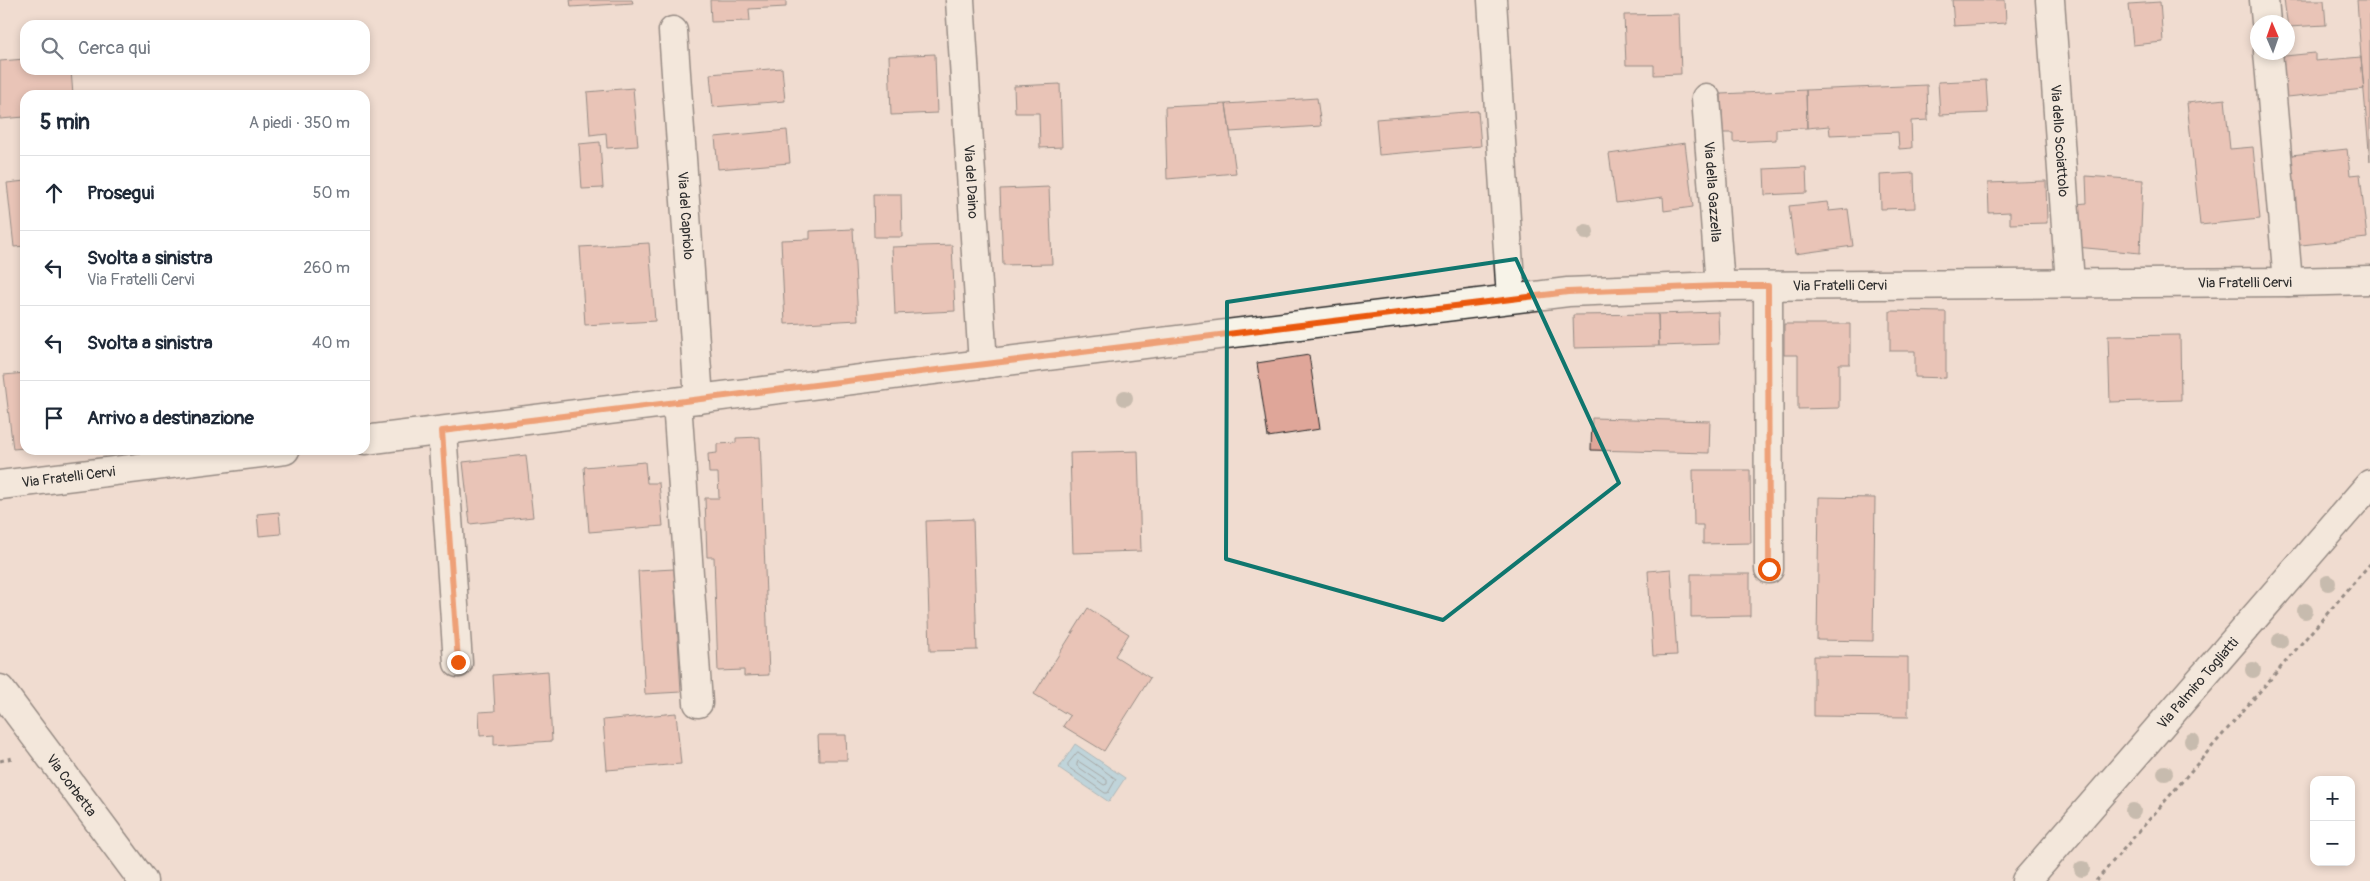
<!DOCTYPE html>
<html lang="it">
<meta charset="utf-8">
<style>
body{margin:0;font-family:Pangolin,sans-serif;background:#f6f6f7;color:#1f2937}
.controls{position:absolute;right:15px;bottom:15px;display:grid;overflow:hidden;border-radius:10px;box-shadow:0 2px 8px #0003}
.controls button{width:45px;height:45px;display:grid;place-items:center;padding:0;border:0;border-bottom:1px solid #e0e1e3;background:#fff;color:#1f2937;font:25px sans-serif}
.compass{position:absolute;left:2250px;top:15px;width:45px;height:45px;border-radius:50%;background:#fff;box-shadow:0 2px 8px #0003;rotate:358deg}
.stop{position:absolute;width:15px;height:15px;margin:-11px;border:4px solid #ea580c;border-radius:50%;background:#fff}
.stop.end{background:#ea580c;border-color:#fff;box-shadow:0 1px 5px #0008}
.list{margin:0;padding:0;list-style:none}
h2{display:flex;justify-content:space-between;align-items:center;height:65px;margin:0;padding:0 20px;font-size:21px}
h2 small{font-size:16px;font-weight:400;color:#747a83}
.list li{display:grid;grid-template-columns:32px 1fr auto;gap:15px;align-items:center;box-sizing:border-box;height:75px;padding:0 20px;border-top:1px solid #e0e1e3}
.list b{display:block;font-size:19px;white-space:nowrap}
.list p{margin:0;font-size:16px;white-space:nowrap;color:#747a83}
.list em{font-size:16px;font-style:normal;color:#747a83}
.icon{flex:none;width:28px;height:28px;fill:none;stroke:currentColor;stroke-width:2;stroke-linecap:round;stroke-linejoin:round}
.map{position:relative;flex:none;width:2370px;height:881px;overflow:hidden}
.search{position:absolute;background:#fff;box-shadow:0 2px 8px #0003;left:20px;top:20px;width:350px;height:55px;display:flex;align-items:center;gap:12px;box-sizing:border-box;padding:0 18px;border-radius:15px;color:#747a83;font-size:19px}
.panel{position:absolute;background:#fff;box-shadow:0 2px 8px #0003;left:20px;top:90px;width:350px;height:365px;border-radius:15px}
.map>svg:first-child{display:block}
.water{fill:#85cae6;stroke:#618a9b}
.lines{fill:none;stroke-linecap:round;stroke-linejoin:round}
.shore{stroke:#4f6b76;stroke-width:1}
.building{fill:#dfa699;stroke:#2b2b2b}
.street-casing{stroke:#2b2b2b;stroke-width:31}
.secondary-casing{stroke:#2b2b2b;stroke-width:31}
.path{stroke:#2b2b2b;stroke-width:3;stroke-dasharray:4 4;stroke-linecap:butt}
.street{stroke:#f7f3e8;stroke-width:28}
.secondary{stroke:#f7f3e8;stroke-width:28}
.tree{fill:#969385}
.route{stroke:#ea580c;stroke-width:6}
.marked{fill:none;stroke:#0f766e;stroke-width:4;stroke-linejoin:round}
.labels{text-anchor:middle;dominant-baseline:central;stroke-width:4.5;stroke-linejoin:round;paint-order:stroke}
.street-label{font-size:14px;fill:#2b2b2b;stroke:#f7f3e8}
</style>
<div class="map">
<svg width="2370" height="881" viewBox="0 0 2370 881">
<rect width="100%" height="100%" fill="#f0dcd0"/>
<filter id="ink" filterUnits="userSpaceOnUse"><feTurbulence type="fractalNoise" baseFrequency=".02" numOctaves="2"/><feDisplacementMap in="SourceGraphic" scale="10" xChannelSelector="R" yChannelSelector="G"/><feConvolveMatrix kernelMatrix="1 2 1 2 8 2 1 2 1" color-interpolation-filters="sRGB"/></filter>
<g filter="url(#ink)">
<!-- water -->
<path class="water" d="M1075,744L1125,778L1109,802L1059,768Z"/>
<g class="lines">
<!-- shore -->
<path class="shore" d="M1078,752L1116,779L1108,793H1105L1068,767V764Z
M1078,761L1107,780V784L1104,785L1077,766Z"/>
</g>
<!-- building -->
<path class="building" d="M570,0H632L633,3L571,7Z
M710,0H786V7L749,9L750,21L711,22Z
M1952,0H2005L2006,23L1954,26Z
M2284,0H2324L2326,25L2288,27Z
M2357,0H2370V162L2361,57Z
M2160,2L2163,42L2133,45L2129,4Z
M1679,14L1681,74L1654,75V65H1626L1624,15Z
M2315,53V61L2361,57L2364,89L2278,98L2275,57Z
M935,54L937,113L891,115L889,56Z
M25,59V70H71L73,95H25V117L0,119V61Z
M782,68L785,101L713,107L710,74Z
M1986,80L1988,113L1940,115L1938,82Z
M1060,84L1062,147L1040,148L1039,113H1015L1014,86Z
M1927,85L1928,120L1911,121L1912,148L1899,149L1898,132L1830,135L1829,126L1807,128L1806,90Z
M633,88L638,146L607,148L606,133L590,135L587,92Z
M1806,90L1807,128L1776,129V140L1733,142V133H1723L1721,94Z
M1317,98L1321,126L1230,132L1226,104Z
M2225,99L2230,149L2253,147L2260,219L2200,225L2187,103Z
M1226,104L1236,173L1167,179L1165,107Z
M1478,111L1481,146L1379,155L1376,119Z
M787,130L790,163L718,169L715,137Z
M600,142L603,188L582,189L579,144Z
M1685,143L1693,207L1664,211L1663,197L1616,203L1609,154Z
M2347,149L2350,175L2360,174L2367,238L2292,246L2286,183L2294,182L2291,155Z
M1806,167L1807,193L1765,195L1764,169Z
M1914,173L1915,208L1881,209L1880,175Z
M2086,176L2143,180L2140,253L2076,247L2075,204L2087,203Z
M25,181V246L14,247L7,183Z
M2046,181L2047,223L2010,224V212L1989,213L1988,183Z
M1049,187L1052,264L1003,265L1000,189Z
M873,194H901L902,237H874Z
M1827,202L1829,211L1848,209L1853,246L1795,254L1789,206Z
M853,229L858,320L785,324L781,240L810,239V231Z
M649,243L655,321L585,325L580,247Z
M952,245L955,311L895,314L892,247Z
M1890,311L1946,312V378L1915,377V351H1890Z
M1718,312L1719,344L1659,346L1658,314Z
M1658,314L1659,346L1574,348L1573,315Z
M1784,324H1850V364H1839V408L1798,409V355H1784Z
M2180,335L2181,400L2110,402L2108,336Z
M1309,355L1320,429L1268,437L1257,363Z
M25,373V448L13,449L4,375Z
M1592,418L1710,421L1709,453L1591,450Z
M760,437L769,675L744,676V670L718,671L714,557H707L705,498H719L718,473H709L708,454L717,453V444L736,443V438Z
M1138,451L1141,551L1073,553L1070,453Z
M526,455L533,517L470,524L463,462Z
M645,462L647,483H659L663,526L589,532L584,467Z
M1693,470H1750L1751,543L1703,544V525H1694Z
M1819,497L1875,498L1873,641L1817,640Z
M279,512L281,534L259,536L257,514Z
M973,519L977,650L930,651L926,521Z
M674,569L681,692L645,694L638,571Z
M1671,569L1677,655L1653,656L1648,571Z
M1691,574H1750V616L1691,617Z
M1088,608L1129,634L1115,656L1150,678L1104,751L1063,726L1070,716L1034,694Z
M1814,656L1908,657V717L1814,716Z
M548,671L552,741L494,745V735L480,736L479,712L495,711L493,675Z
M676,713L681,764L607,770L603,720Z
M818,735H846L847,760H819Z"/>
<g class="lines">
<!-- street casing -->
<g class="street-casing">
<g id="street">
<path id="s1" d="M960,0L983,364"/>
<path d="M1492,0L1511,298"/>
<path id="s2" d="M2050,0L2070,283"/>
<path d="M2264,0L2266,22"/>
<path id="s3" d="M673,31L699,399"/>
<path d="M2268,52L2288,282"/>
<path id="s4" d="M1706,98L1720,286"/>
<path d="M1768,286L1769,569"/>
<path d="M677,402L698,703"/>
<path d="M442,431L458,663"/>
<path id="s5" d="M365,440L1568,292L1720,286L2288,282L2370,280"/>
<path id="s6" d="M0,485L285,450"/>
<path id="s7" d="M0,689L143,881"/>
</g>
</g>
<!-- secondary casing -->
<g class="secondary-casing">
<g id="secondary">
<path id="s8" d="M2026,881L2370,484"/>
</g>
</g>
<!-- path -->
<path class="path" d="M0,761L12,758
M2096,881L2370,564"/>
<!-- street -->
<use href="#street" class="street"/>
<!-- secondary -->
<use href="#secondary" class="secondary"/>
</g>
<!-- trees -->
<g class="tree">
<circle cx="1586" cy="232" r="8"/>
<circle cx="1125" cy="398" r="8"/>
<circle cx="2328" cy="583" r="8"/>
<circle cx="2305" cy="611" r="8"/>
<circle cx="2280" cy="641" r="8"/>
<circle cx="2253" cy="670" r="8"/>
<circle cx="2192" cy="741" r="8"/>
<circle cx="2165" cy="773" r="8"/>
<circle cx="2133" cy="811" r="8"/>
<circle cx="2082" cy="869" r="8"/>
</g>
</g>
<g class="lines" filter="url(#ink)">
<!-- route -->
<path class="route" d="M458,662L442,431L1568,292L1720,286H1768L1769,569"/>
</g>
<!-- marked area -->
<path d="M0 0H2370V881H0ZM1516,259L1619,483L1443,620L1226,559L1227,302Z" fill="#f0dcd0" fill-opacity=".55" fill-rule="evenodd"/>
<path class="marked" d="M1516,259L1619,483L1443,620L1226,559L1227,302Z"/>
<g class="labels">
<!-- street labels -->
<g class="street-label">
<text stroke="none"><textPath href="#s2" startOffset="141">Via dello Scoiattolo</textPath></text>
<text stroke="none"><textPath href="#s1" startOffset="182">Via del Daino</textPath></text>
<text stroke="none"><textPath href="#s4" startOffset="94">Via della Gazzella</textPath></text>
<text stroke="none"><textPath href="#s3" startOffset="185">Via del Capriolo</textPath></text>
<text stroke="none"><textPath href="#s5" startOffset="1889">Via Fratelli Cervi</textPath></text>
<text stroke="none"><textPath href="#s5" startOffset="1484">Via Fratelli Cervi</textPath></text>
<text stroke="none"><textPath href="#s6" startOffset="69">Via Fratelli Cervi</textPath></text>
<text stroke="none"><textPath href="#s8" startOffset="262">Via Palmiro Togliatti</textPath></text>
<text stroke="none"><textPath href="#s7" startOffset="120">Via Corbetta</textPath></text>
</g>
</g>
</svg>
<div class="controls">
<button>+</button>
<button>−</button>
</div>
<svg class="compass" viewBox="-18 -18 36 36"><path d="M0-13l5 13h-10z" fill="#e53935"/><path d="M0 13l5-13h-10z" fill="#747a83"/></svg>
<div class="stop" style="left:1769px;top:569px"></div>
<div class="stop end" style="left:458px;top:662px"></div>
<div class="search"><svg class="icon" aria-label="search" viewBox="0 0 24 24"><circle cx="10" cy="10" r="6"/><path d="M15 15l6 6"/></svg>Cerca qui</div>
<section class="panel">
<h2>5 min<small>A piedi · 350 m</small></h2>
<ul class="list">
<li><svg class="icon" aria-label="ahead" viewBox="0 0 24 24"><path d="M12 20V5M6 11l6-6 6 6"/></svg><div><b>Prosegui</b></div><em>50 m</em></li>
<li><svg class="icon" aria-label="left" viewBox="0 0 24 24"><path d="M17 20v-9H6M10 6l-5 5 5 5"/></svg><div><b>Svolta a sinistra</b><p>Via Fratelli Cervi</p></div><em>260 m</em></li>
<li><svg class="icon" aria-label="left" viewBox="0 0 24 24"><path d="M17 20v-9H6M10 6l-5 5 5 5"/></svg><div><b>Svolta a sinistra</b></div><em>40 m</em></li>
<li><svg class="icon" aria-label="arrive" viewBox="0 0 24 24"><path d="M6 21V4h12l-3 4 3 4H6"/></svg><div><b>Arrivo a destinazione</b></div></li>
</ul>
</section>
</div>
